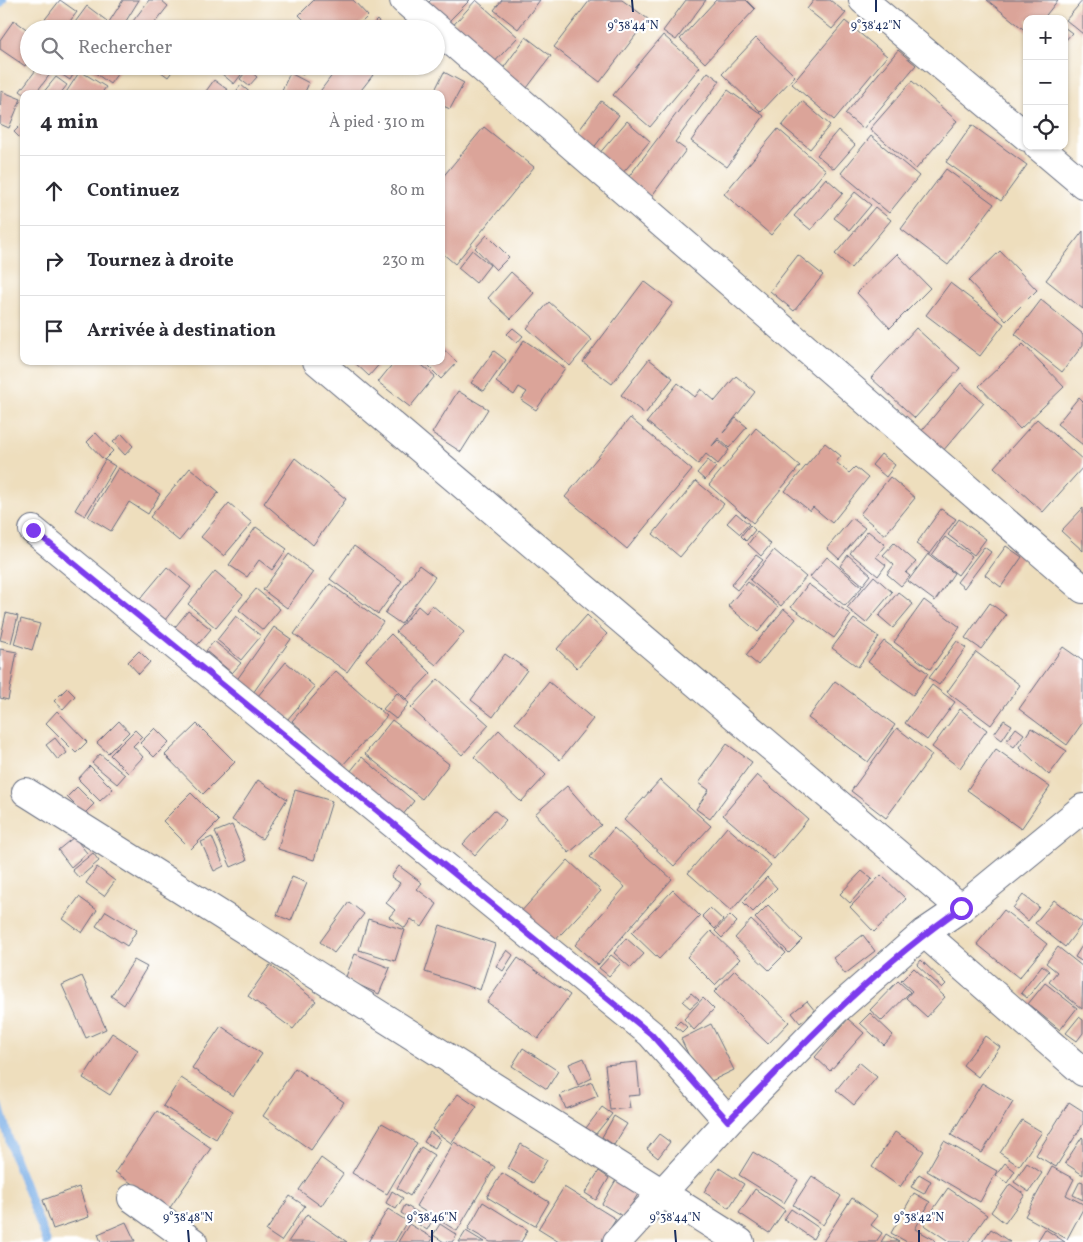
<!DOCTYPE html>
<html lang="fr">
<meta charset="utf-8">
<style>
body{margin:0;font-family:Vollkorn,serif;background:#f2f2f3;color:#2b2b33}
.controls{position:absolute;right:15px;top:15px;display:grid;overflow:hidden;border-radius:10px;box-shadow:0 1px 4px #0004}
.controls button{width:45px;height:45px;display:grid;place-items:center;padding:0;border:0;border-bottom:1px solid #e1e1e2;background:#fff;color:#2b2b33;font:25px sans-serif}
.stop{position:absolute;width:15px;height:15px;margin:-11px;border:4px solid #7c3aed;border-radius:50%;background:#fff}
.stop.end{background:#7c3aed;border-color:#fff;box-shadow:0 1px 5px #0008}
.list{margin:0;padding:0;list-style:none}
h2{display:flex;justify-content:space-between;align-items:center;height:65px;margin:0;padding:0 20px;font-size:21px}
h2 small{font-size:16px;font-weight:400;color:#7c7c81}
.list li{display:grid;grid-template-columns:32px 1fr auto;gap:15px;align-items:center;box-sizing:border-box;height:70px;padding:0 20px;border-top:1px solid #e1e1e2}
.list b{display:block;font-size:19px;white-space:nowrap}
.list em{font-size:16px;font-style:normal;color:#7c7c81}
.icon{flex:none;width:28px;height:28px;fill:none;stroke:currentColor;stroke-width:2;stroke-linecap:round;stroke-linejoin:round}
.map{position:relative;flex:none;width:1083px;height:1242px;overflow:hidden}
.search{position:absolute;background:#fff;box-shadow:0 1px 4px #0004;left:20px;top:20px;width:425px;height:55px;display:flex;align-items:center;gap:12px;box-sizing:border-box;padding:0 18px;border-radius:28px;color:#7c7c81;font-size:19px}
.panel{position:absolute;background:#fff;box-shadow:0 1px 4px #0004;left:20px;top:90px;width:425px;height:275px;border-radius:10px}
.map>svg:first-child{display:block}
.lines{fill:none;stroke-linecap:round;stroke-linejoin:round}
.stream{stroke:#78ade6;stroke-width:8}
.building{fill:#dba499}
.street-casing{stroke:#656c7f;stroke-width:30}
.street{stroke:#fff;stroke-width:28}
.route{stroke:#7c3aed;stroke-width:6}
.ticks{fill:none;stroke:#1b2f5e;stroke-width:2}
.ticks-label{font-size:12px;text-anchor:middle;fill:#1b2f5e;stroke:#fff;stroke-width:4.5;stroke-linejoin:round;paint-order:stroke}
</style>
<div class="map">
<svg width="1083" height="1242" viewBox="0 0 1083 1242">
<rect width="100%" height="100%" fill="#fff"/>
<filter id="ink" filterUnits="userSpaceOnUse"><feTurbulence type="fractalNoise" baseFrequency=".02" numOctaves="2"/><feDisplacementMap in="SourceGraphic" scale="10" xChannelSelector="R" yChannelSelector="G"/><feConvolveMatrix kernelMatrix="1 2 1 2 8 2 1 2 1" color-interpolation-filters="sRGB"/></filter>
<filter id="wash" filterUnits="userSpaceOnUse"><feTurbulence type="fractalNoise" baseFrequency=".0096" numOctaves="4" result="noise"/><feDisplacementMap in="SourceGraphic" scale="20" xChannelSelector="R" yChannelSelector="G"/><feGaussianBlur stdDeviation="1.12" result="paint"/><feColorMatrix in="noise" values="0 0 0 0 0 0 0 0 0 0 0 0 0 0 0 0 0 1.4 0 .05"/><feComposite in="paint" operator="in"/></filter>
<g filter="url(#wash)">
<rect width="100%" height="100%" fill="#eedebd"/>
<g class="lines">
<!-- stream -->
<path class="stream" d="M0,4L3,0
M0,1107L14,1157L47,1242"/>
</g>
<g id="blocks">
<!-- building -->
<path class="building" d="M60,0L77,12L64,29H42L39,27Z
M123,0H139L121,29L109,22Z
M149,0H161L168,6L150,29H127Z
M314,0H353L368,16L355,29H313L299,15Z
M431,0H470L444,26L424,7Z
M476,0L518,37L489,68L448,31Z
M502,0H540L518,29L494,10Z
M590,0H622L648,19L600,82L554,47Z
M686,0H706L676,40L663,31Z
M716,0H746L755,9L705,63L680,39Z
M814,0H830L846,13L832,29L807,9Z
M987,0H1058L1043,19H1027V32Z
M1083,0V34L1066,20Z
M87,6L107,21L102,29H70Z
M14,20L29,31V60L25,66L0,49V40Z
M377,20L385,29H368Z
M845,21L887,56L834,120L792,84Z
M1064,27L1072,33L1064,42Z
M663,35L700,67L650,127L613,95Z
M526,37L551,56L524,92L499,74Z
M756,38L795,76L761,112L722,74Z
M898,50L916,65L863,129L845,114Z
M39,66H42L51,73L35,94H24L20,91Z
M49,66H78L70,80Z
M86,66H123L110,84Z
M153,66H176L168,77Z
M228,66H238L244,71L234,84L222,74Z
M297,66H316L302,75Z
M339,66H362L373,75L358,94H318Z
M248,69L257,77L249,86L240,79Z
M80,71L106,87L101,94H65Z
M444,72L464,83L450,109L441,105V94H433Z
M708,72L720,81L675,142L686,150L651,197L627,179Z
M290,73L309,83L304,94H289L282,90Z
M56,77L67,85L60,94H42Z
M214,80L228,90L226,94H204Z
M912,81L957,121L916,169L870,129Z
M241,85L252,94H234Z
M728,90L764,116L727,167L691,141Z
M1,91L21,99L9,128L0,124Z
M601,101L619,115L592,150L574,137Z
M802,101L830,125L810,149L782,126Z
M627,121L650,141L621,175L598,155Z
M24,122V142L14,132Z
M972,125L1027,165L1001,201L946,162Z
M484,127L534,167L455,264L441,252V179Z
M778,129L826,170L771,235L724,194Z
M838,130L855,145L834,169L817,155Z
M871,136L919,176L889,213L841,173Z
M946,169L994,204L948,265L901,229Z
M826,178L843,193L811,230L794,216Z
M855,192L871,205L850,230L834,218Z
M875,207L891,220L851,268L835,254Z
M1083,231V309L1046,280Z
M487,235L509,257L496,270L475,248Z
M472,250L490,265L476,283L458,268Z
M1000,251L1037,290L1006,321L969,281Z
M897,254L930,288L890,328L857,293Z
M798,255L823,275L794,311L770,291Z
M511,272L534,293L511,319L488,298Z
M644,281L673,303L612,384L583,362Z
M950,283L1004,324L980,356L926,315Z
M1041,300L1083,334V345L1062,372L1015,334Z
M549,302L592,340L570,366L527,328Z
M513,328L523,336L517,343L507,334Z
M916,328L960,368L915,418L871,378Z
M524,340L565,368L536,410L521,400L527,392L519,387L514,395L496,382Z
M1023,344L1064,387L1020,429L979,386Z
M441,347L457,362L441,379L423,361H441Z
M494,351L506,360L484,391L471,383Z
M649,359L673,378L645,414L621,395Z
M353,361H382L369,376Z
M395,361H417L435,376L410,407L378,382Z
M736,376L755,392L723,433L736,418L747,427L729,448L718,438L712,446L718,440L729,450L718,464L706,454L698,464L647,422L678,383L695,397L701,389L715,401Z
M961,383L984,403L942,452L920,433Z
M458,391L488,409L461,452L432,433Z
M1079,397L1083,401V445L1057,424Z
M630,418L692,470L627,549L565,497Z
M1037,419L1083,460V467L1043,512L994,467Z
M756,428L800,466L753,523L709,485Z
M96,433L113,451L104,460L87,442Z
M122,434L133,446L125,455L113,442Z
M825,443L841,456L836,462L849,473L855,467L868,478L832,523L813,507L810,511L785,491Z
M881,454L895,465L886,477L872,465Z
M295,458L346,499L313,545L264,503Z
M105,460L115,466L85,516L75,510Z
M708,460L716,467L705,480L697,473Z
M118,468L160,494L148,514L129,502L111,531L88,517Z
M190,468L219,492L179,541L150,517Z
M890,477L915,498L885,535L860,514Z
M696,481L724,504L680,557L653,534Z
M229,503L252,523L224,556L201,537Z
M1083,508V551L1061,531Z
M941,509L956,519L930,554L916,544Z
M736,513L749,524L740,534L727,523Z
M852,518L865,528L839,559L827,548Z
M959,519L986,539L974,555L948,535Z
M750,525L755,530L746,541L741,536Z
M256,527L287,549L272,570L259,560L247,577L229,565Z
M868,531L885,545L876,557L886,565L878,576L850,553Z
M757,532L771,544L761,556L748,544Z
M945,537L972,556L958,575L932,555Z
M894,543L916,562L906,573L910,576L901,586L887,574L894,565L883,555Z
M354,546L402,581L378,614L330,579Z
M1006,546L1022,557L1001,587L985,575Z
M984,547L991,552L964,588L957,582Z
M774,550L806,577L781,606L750,580Z
M289,554L313,572L287,608L263,590Z
M928,554L954,573L935,601L908,581Z
M756,555L763,560L737,590L731,585Z
M848,555L871,575L863,585L840,566Z
M827,557L862,587L845,606L810,577Z
M419,565L435,577L401,624L385,613Z
M167,567L191,587L161,625L136,604Z
M215,571L243,595L216,628L188,604Z
M874,576L892,592L866,623L847,608Z
M748,582L778,607L758,632L728,606Z
M330,584L383,622L347,672L294,634Z
M808,584L851,615L834,638L791,607Z
M256,589L280,609L263,630L239,610Z
M898,592L913,604L893,628L879,616Z
M924,600L960,627L930,669L894,642Z
M990,603L1006,615L981,649L965,638Z
M432,605L464,632L436,665L396,632L418,606L426,613Z
M784,609L796,619L758,665L746,655Z
M188,611L211,629L194,649L172,631Z
M6,613L18,616L11,643L0,640Z
M587,615L607,634L577,668L557,649Z
M236,616L261,636L241,660L217,640Z
M21,619L40,624L32,650L14,644Z
M854,619L879,637L858,667L832,648Z
M274,627L291,639L253,693L236,681Z
M391,634L431,673L406,699L366,660Z
M214,641L241,663L232,673L206,651Z
M884,641L928,673L913,695L868,662Z
M957,641L966,648L939,685L929,678Z
M1063,647L1083,661V722L1067,745L1019,709Z
M0,649L17,652L8,700L0,698Z
M139,651L150,662L139,674L128,662Z
M976,652L1020,685L991,725L947,692Z
M505,654L527,670L493,717L471,700Z
M286,662L315,687L287,720L258,696Z
M336,671L387,716L342,766L292,721Z
M438,679L489,725L462,755L411,708Z
M835,681L895,725L868,762L808,718Z
M549,682L593,719L560,760L515,723Z
M932,685L955,702L927,740L905,723Z
M67,688L75,696L63,709L54,701Z
M397,693L409,703L396,719L383,709Z
M960,709L987,730L960,768L932,747Z
M57,711L87,742L76,753L46,723Z
M392,720L449,764L422,799L365,754Z
M1004,720L1012,725L1002,740L994,734Z
M119,721L129,732L108,753L97,743Z
M197,724L235,762L203,794L165,755Z
M155,728L169,742L154,757L140,743Z
M897,728L932,755L886,818L851,791Z
M1016,728L1024,734L1014,747L1006,741Z
M1031,728L1067,751L1049,775L1019,747Z
M135,730L142,737L133,746L143,757L128,773L110,755Z
M499,730L546,775L521,802L474,757Z
M55,738L67,753L58,760L46,745Z
M727,744L752,762L710,819L696,809L709,790L699,783Z
M996,749L1050,787L1021,829L967,790Z
M100,754L125,775L117,784L92,763Z
M362,757L414,801L402,816L350,772Z
M90,766L113,789L100,801L78,779Z
M757,775L808,819L774,859L723,815Z
M258,780L287,799L262,839L232,820Z
M660,780L711,826L674,866L624,820Z
M567,786L601,825L569,853L535,814Z
M77,787L94,804L84,814L67,797Z
M295,790L332,801L314,860L278,849Z
M191,793L219,821L191,849L163,821Z
M494,810L506,820L475,855L463,844Z
M232,825L247,860L231,867L215,832Z
M727,827L771,865L731,911L688,873Z
M614,828L672,879L598,965L575,945L625,887L590,857Z
M74,837L87,853L71,867L58,850Z
M212,837L224,866L214,871L201,842Z
M93,853L99,861L79,878L72,870Z
M568,860L601,891L550,946L518,915Z
M399,866L422,883L417,889L437,904L422,927L411,919L405,928L389,917L395,910L386,903L400,883L391,877Z
M97,867L115,881L104,896L86,883Z
M862,871L872,879L850,903L840,894Z
M881,875L906,899L874,932L850,907Z
M292,877L307,883L291,921L277,915Z
M767,877L777,888L753,912L743,902Z
M673,890L700,916L659,959L632,933Z
M1023,895L1039,907L1028,921L1013,908Z
M79,897L97,910L82,933L63,919Z
M1054,900L1083,923L1065,947L1035,923Z
M349,902L364,914L334,953L320,942Z
M768,905L802,940L789,953L755,918Z
M710,908L723,920L715,929L702,916Z
M1004,910L1047,944L1019,978L977,944Z
M106,911L137,930L127,946L96,926Z
M730,915L737,922L722,938L715,931Z
M368,919L405,930L395,961L359,950Z
M751,920L786,953L769,970L735,938Z
M440,925L495,944L480,990L425,972Z
M711,931L740,959L715,985L687,957Z
M863,935L875,951L845,974L833,958Z
M626,938L644,954L631,968L614,953Z
M1083,944V962L1075,957Z
M1058,947L1083,967L1082,1009L1049,982L1057,972L1046,963Z
M507,950L513,955L503,971L496,966Z
M355,954L390,968L379,994L345,979Z
M611,955L621,963L609,976L599,968Z
M518,958L570,995L538,1039L487,1002Z
M134,960L147,967L124,1005L111,996Z
M921,960L946,984L942,988L917,965Z
M270,965L316,1001L293,1029L248,996Z
M1042,965L1049,971L1027,998L1021,993Z
M914,968L945,997L927,1017L906,998L912,991L901,981Z
M735,970L789,1022L768,1044L714,992Z
M82,976L106,1029L86,1038L62,985Z
M898,981L910,992L882,1021L870,1010Z
M1045,983L1077,1008L1060,1030L1028,1004Z
M691,993L699,1000L690,1008L683,1002Z
M703,998L714,1009L694,1030L684,1019Z
M807,1001L815,1011L800,1023L792,1013Z
M870,1013L893,1035L884,1045L860,1023Z
M1079,1017L1083,1020V1033L1077,1041L1066,1033Z
M848,1019L864,1033L830,1071L815,1057Z
M680,1021L687,1027L682,1032L675,1026Z
M711,1024L734,1070L703,1085L681,1039Z
M221,1026L262,1054L233,1096L192,1068Z
M112,1033L138,1050L110,1095L83,1078Z
M985,1036L1000,1047L978,1077L963,1065Z
M523,1048L558,1071L547,1089L512,1066Z
M584,1058L592,1078L578,1085L569,1064Z
M637,1062L640,1095L628,1096L630,1108L610,1110L605,1065Z
M859,1062L877,1077L854,1105L836,1090Z
M295,1068L344,1102L311,1150L263,1116Z
M181,1078L233,1111L216,1139L163,1106Z
M592,1082L598,1096L566,1109L560,1095Z
M982,1083L1013,1102L982,1153L951,1135Z
M458,1094L477,1107L451,1143L432,1129Z
M1069,1102L1083,1111V1124L1056,1167L1036,1155Z
M602,1107L612,1114L595,1135L586,1128Z
M157,1111L211,1148L169,1209L115,1172Z
M614,1116L627,1124L614,1145L602,1137Z
M1022,1120L1042,1132L1019,1166L1000,1153Z
M382,1123L417,1143L387,1194L352,1173Z
M430,1132L440,1139L435,1148L424,1142Z
M895,1132L924,1151L900,1187L872,1167Z
M659,1134L670,1142L658,1158L647,1149Z
M1082,1137L1083,1138V1175L1065,1163Z
M944,1141L997,1171L980,1202L927,1171Z
M454,1142L495,1167L457,1231L416,1206Z
M521,1144L547,1160L533,1183L508,1168Z
M421,1147L434,1155L410,1196L397,1188Z
M753,1152L798,1180L784,1203L739,1175Z
M321,1158L343,1174L321,1206L299,1190Z
M1005,1163L1015,1171L1007,1183L996,1175Z
M1027,1163L1042,1173L1029,1192L1014,1182Z
M1052,1167L1074,1179L1066,1195L1083,1204V1209L1067,1239L1025,1216Z
M719,1168L744,1184L729,1208L704,1192Z
M599,1171L609,1178L596,1200L585,1193Z
M502,1173L549,1202L535,1226L487,1197Z
M919,1174L931,1181L924,1194L911,1187Z
M812,1176L841,1196L823,1225L793,1205Z
M616,1180L638,1194L624,1217L602,1204Z
M1080,1181L1083,1182V1200L1073,1195Z
M1010,1184L1025,1195L1005,1223L991,1212Z
M79,1187L89,1217L53,1229L43,1200Z
M564,1187L616,1219L602,1242H559L538,1229Z
M948,1188L987,1215L968,1242H950L923,1224Z
M755,1189L785,1210L769,1233L739,1213Z
M392,1191L403,1198L396,1209L386,1203Z
M914,1193L930,1202L915,1229L935,1240L934,1242H907L891,1233Z
M290,1196L305,1206L281,1241L266,1231Z
M852,1198L878,1216L871,1225L882,1233L876,1242H823Z
M483,1202L528,1230L521,1242H490L468,1229Z
M405,1205L432,1221L427,1230L401,1213Z
M388,1209L407,1221L395,1242H368Z
M791,1209L819,1228L813,1239L784,1219Z
M307,1214L347,1242H288Z
M126,1222L135,1241L101,1242L98,1234Z
M409,1224L433,1238L431,1242H398Z
M440,1224L457,1235L452,1242H444L433,1235Z
M991,1229L1010,1242H982Z
M1045,1229L1065,1242H1037Z
M466,1231L484,1242H459Z
M886,1234L899,1242H881Z"/>
</g>
</g>
<g filter="url(#ink)">
<use href="#blocks" fill-opacity="0" stroke="#656c7f" stroke-width="1"/>
<g class="lines">
<!-- street casing -->
<g class="street-casing">
<path id="street" d="M404,0L1083,589
M863,0L1027,137
M1038,146L1083,184
M317,361L961,908
M33,530L651,1034L728,1121
M26,792L740,1242
M924,933L1083,1072
M132,1198L193,1242
M617,1242L728,1121L835,1011L924,933L961,908L1083,808"/>
</g>
<!-- street -->
<use href="#street" class="street"/>
</g>
</g>
<g class="lines" filter="url(#ink)">
<!-- route -->
<path class="route" d="M33,530L651,1034L728,1121C802,1045 874,968 961,908"/>
</g>
<!-- ticks -->
<path class="ticks" d="M632,0L633,12M876,0V12M188,1230L189,1242M432,1230V1242M675,1230L676,1242M919,1230V1242"/>
<g class="ticks-label">
<text x="633" y="29">9°38'44"N</text>
<text x="876" y="29">9°38'42"N</text>
<text x="188" y="1221">9°38'48"N</text>
<text x="432" y="1221">9°38'46"N</text>
<text x="675" y="1221">9°38'44"N</text>
<text x="919" y="1221">9°38'42"N</text>
</g>
</svg>
<div class="controls">
<button>+</button>
<button>−</button>
<button><svg class="icon" aria-label="locate" viewBox="0 0 24 24"><circle cx="12" cy="12" r="6"/><path d="M12 2v4M12 18v4M2 12h4M18 12h4"/></svg></button>
</div>
<div class="stop" style="left:961px;top:908px"></div>
<div class="stop end" style="left:33px;top:530px"></div>
<div class="search"><svg class="icon" aria-label="search" viewBox="0 0 24 24"><circle cx="10" cy="10" r="6"/><path d="M15 15l6 6"/></svg>Rechercher</div>
<section class="panel">
<h2>4 min<small>À pied · 310 m</small></h2>
<ul class="list">
<li><svg class="icon" aria-label="ahead" viewBox="0 0 24 24"><path d="M12 20V5M6 11l6-6 6 6"/></svg><div><b>Continuez</b></div><em>80 m</em></li>
<li><svg class="icon" aria-label="right" viewBox="0 0 24 24"><path d="M7 20v-9h11M14 6l5 5-5 5"/></svg><div><b>Tournez à droite</b></div><em>230 m</em></li>
<li><svg class="icon" aria-label="arrive" viewBox="0 0 24 24"><path d="M6 21V4h12l-3 4 3 4H6"/></svg><div><b>Arrivée à destination</b></div></li>
</ul>
</section>
</div>
